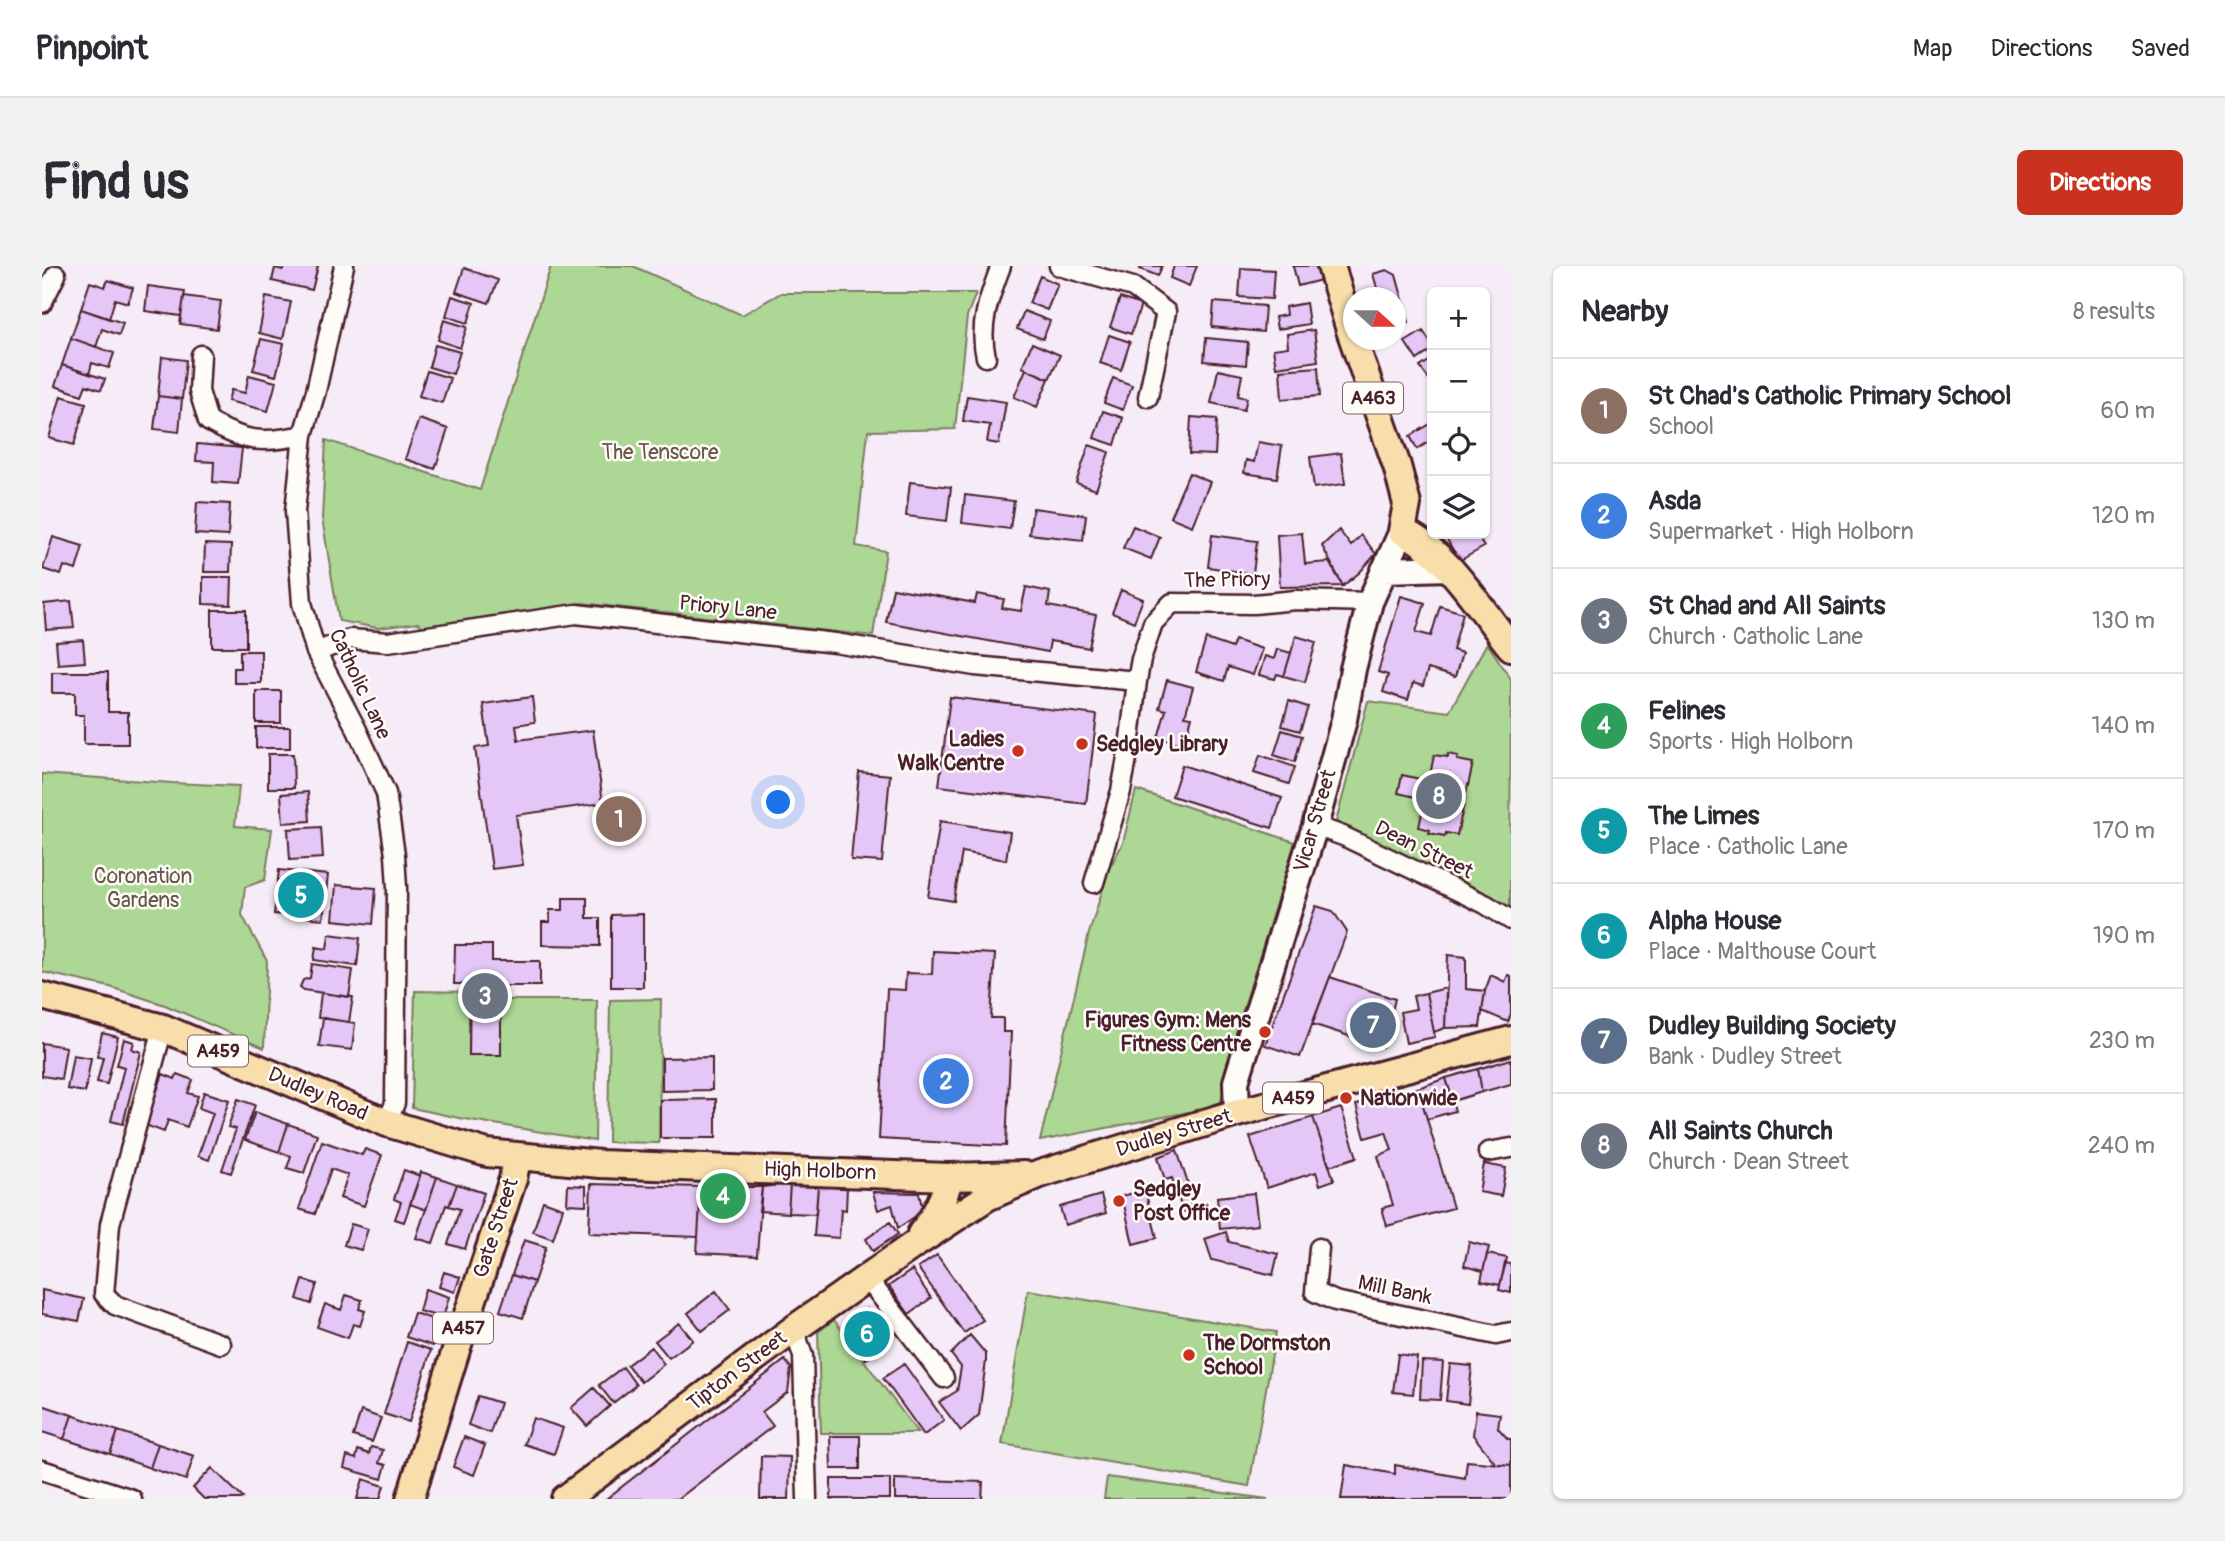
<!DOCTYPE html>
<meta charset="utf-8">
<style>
body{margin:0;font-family:Pangolin,sans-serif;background:#f2f2f3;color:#2b2b33}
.controls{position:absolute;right:21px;top:21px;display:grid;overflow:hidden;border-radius:10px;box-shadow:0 2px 5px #0004}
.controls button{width:63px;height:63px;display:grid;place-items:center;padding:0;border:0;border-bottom:2px solid #e1e1e2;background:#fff;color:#2b2b33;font:35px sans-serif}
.compass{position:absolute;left:1301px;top:21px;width:63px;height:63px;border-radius:50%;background:#fff;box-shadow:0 2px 5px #0004;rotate:111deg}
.you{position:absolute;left:737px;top:537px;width:24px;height:24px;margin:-18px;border:5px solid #fff;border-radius:50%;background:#1a73e8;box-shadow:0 0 0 10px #1a73e833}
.badge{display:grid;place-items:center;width:46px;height:46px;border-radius:50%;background:#c8321e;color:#fff;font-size:23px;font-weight:700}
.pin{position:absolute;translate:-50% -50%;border:4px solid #fff;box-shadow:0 2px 7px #0006}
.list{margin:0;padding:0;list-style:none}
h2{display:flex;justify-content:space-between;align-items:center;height:91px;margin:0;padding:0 28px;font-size:30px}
h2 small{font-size:23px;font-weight:400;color:#7c7c81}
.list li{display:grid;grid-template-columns:46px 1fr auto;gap:21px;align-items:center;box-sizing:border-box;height:105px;padding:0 28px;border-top:2px solid #e1e1e2}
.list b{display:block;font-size:26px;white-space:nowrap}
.list p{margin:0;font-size:23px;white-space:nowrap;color:#7c7c81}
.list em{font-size:23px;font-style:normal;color:#7c7c81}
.icon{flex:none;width:38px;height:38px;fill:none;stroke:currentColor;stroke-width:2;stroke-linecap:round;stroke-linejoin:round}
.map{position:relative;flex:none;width:1469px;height:1233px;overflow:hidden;border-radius:10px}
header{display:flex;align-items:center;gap:42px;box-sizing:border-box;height:98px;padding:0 35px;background:#fff;border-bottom:2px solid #e1e1e2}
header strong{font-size:33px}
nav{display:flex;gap:38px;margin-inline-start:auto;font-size:24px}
.intro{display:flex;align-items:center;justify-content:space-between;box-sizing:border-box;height:168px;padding:0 42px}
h1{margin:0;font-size:49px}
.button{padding:18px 32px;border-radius:10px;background:#c8321e;color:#fff;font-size:24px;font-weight:700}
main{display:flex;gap:42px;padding:0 42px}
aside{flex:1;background:#fff;border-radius:10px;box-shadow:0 2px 5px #0004}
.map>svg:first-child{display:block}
.green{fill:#add794;stroke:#7c7b60;stroke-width:2}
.building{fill:#e4c7f6;stroke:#4a1f2b;stroke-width:2}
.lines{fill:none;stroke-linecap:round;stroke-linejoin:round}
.street-casing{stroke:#4a1f2b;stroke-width:23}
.secondary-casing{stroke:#4a1f2b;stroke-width:30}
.primary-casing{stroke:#4a1f2b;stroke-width:32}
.street{stroke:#fdfcf7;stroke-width:18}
.secondary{stroke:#fdfcf7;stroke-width:24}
.primary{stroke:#f8deab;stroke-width:26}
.poi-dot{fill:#c8321e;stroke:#fdfcf7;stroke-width:2.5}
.labels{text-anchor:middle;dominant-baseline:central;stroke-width:5;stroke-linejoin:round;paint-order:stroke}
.shield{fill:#fdfcf7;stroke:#806168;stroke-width:2}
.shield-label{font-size:19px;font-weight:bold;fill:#4a1f2b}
.park-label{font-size:21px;fill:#68564a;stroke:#fdfcf7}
.street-label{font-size:21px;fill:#4a1f2b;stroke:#fdfcf7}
.poi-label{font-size:21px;font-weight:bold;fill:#4a1f2b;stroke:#fdfcf7;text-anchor:start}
</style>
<header>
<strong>Pinpoint</strong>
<nav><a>Map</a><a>Directions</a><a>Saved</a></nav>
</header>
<div class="intro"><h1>Find us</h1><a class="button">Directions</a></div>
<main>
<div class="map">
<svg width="1469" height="1233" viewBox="0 0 1469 1233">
<rect width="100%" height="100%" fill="#f6ecf7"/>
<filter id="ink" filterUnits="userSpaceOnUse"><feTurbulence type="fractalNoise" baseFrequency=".0143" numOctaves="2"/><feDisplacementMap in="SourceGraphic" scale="14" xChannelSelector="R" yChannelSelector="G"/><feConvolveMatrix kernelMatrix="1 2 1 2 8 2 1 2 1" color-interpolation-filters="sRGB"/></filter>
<g filter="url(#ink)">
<!-- green -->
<path class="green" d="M509,0H591L700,49L739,27H934L925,50L913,163L826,165L814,280L844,285L831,370L540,337L383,363L376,357L336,362L297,355L280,252L284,174L438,224Z
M1445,377L1469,413L1468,642L1294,556L1326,435L1407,446Z
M0,508L130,517L197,520L193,560L230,563L223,614L203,621L200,649L225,695L222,782L123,739L68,721L0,706Z
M1094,524L1253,576L1191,777L1178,840L998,875L1047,667L1067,603L1081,577Z
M373,725L428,726L427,788L459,789V734H555L553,875L417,852L370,842Z
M619,733L617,877L566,876L568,734Z
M986,1024L1234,1066L1207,1220L960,1178Z
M792,1054L876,1167H779L776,1066Z
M1065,1211L1226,1233H1062Z"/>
<!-- building -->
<path class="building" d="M242,0H276L270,24L230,15L233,2L241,4Z
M1100,0H1120L1116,10L1098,3Z
M1132,0H1155L1147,20L1128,12Z
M1251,0H1276L1279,14L1256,20Z
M422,2L456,14L447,37L414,26Z
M1199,2L1232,4L1230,33L1197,31Z
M1345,4L1354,9L1367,56L1353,60V32H1338L1331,8Z
M998,10L1016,18L1005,44L987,37Z
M66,14L91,22L86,37L73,33L67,53L39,43L48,16L63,21Z
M106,20L143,25L139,50L103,45Z
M142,30L179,35L175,63L138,58Z
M410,30L432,37L426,57L404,50Z
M224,31L249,36L241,73L217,67Z
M1078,32L1099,39L1089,68L1068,61Z
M1172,36L1223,40L1221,66L1170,61Z
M1264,37L1267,58L1235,63L1233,51L1244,49L1243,41Z
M39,43L81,57L77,69L60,63L54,81L29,72Z
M982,45L1008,55L1001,73L975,63Z
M402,54L425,61L418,82L396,74Z
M1272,64L1276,95L1234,101L1231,83L1246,81L1245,68Z
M1381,65L1390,79V84L1375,94L1363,76Z
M1067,69L1088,76L1079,104L1058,97Z
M29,72L72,87L67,102L50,97L47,108L20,99Z
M1164,72L1206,76L1204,99L1162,95Z
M219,73L242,78L234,110L211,104Z
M990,77L1018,89L1007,113L980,101Z
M393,79L418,86L411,108L387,101Z
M120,91L144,94L140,133L116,130Z
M1390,93V109L1386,112L1378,101Z
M20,99L63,113L59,124L44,119L40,129L13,120Z
M1276,101L1278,130L1240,133L1238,104Z
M984,103L1007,113L995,141L972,131Z
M1176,104L1200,109L1196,130L1205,132L1202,144L1169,137Z
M385,105L408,112L400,137L377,130Z
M207,109L234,116L226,145L186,135L189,124L203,127Z
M1071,112L1090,119L1081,144L1062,137Z
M19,130L44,137L32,179L7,172Z
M116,130L140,133L137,166L112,163Z
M925,130L964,136L957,178L945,176L948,159L921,155Z
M1061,145L1081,152L1073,179L1052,172Z
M1149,151L1175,153L1173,189L1147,188Z
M377,153L406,163L393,203L363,193Z
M1390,157V174L1375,183L1368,170Z
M1216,176L1240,180L1235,212L1202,207L1204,194L1212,196Z
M155,178L200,182L196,218L171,216L172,196L154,195Z
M1047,179L1067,186L1054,224L1034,217Z
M1299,187L1303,218L1272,222L1268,191Z
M1147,207L1168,216L1150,260L1128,251Z
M868,216L909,221L905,255L864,250Z
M923,229L972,235L968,263L920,257Z
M155,236L188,238L186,270L153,268Z
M991,242L1044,249L1041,274L987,268Z
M1091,260L1118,271L1109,293L1081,282Z
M1297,264L1309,280L1319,269L1334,288L1318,306L1301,320L1280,280Z
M1260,267L1263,298L1287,296L1301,320L1238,321L1235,269Z
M1402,268H1434L1442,281L1417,295Z
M1170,269L1215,275L1211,308L1166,301Z
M11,271L41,280L34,304L22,300L19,309L1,303Z
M163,278L189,279L188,306H162Z
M161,311H190L189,339L161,338Z
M984,321L1008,326L1006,340L1054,349L1047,382L1008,375L1006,386L844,356L851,322L933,337L935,328L962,333L960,342L979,345Z
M1079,324L1101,333L1092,356L1070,347Z
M1359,330L1383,337L1374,366L1389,370L1398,340L1421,347L1411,384L1420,387L1413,411L1386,403L1381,420L1371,417L1366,434L1341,426L1346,409L1336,406Z
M29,335L32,362L4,364L2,338Z
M170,344H204V381H170Z
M1254,370L1274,376L1263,416L1242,410Z
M1164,373L1190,382L1193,374L1220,383L1211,409L1186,401L1182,415L1154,406Z
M41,374L43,396L16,398L14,376Z
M1235,383L1249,387L1242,410L1235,408L1233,413L1217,409L1223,390L1232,393Z
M198,385H219V417H192V402H198Z
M10,406H66V446H86V478H42V449H33V427H10Z
M1125,414L1151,421L1143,450L1150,451L1142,479L1116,472L1124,444L1117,442Z
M214,425H239V457H214Z
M490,431L493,456L474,459L476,474L551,464L561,537L474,549L481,599L450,603L433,482L447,480L441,438Z
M908,431L1055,449L1044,538L897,520Z
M1247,435L1266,441L1258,465L1240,460Z
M214,461H248V482H214Z
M1240,464L1260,470L1253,496L1232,489Z
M226,488H251L252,522H226Z
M1406,488L1416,490L1415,494L1431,497L1415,569L1404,567L1403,570L1387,567L1388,564L1377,561L1383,533L1356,527L1360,509L1387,515L1392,489L1406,491Z
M1218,489L1253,501L1247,518L1212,507Z
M1140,499L1240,532L1230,562L1130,530Z
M817,506L848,509L840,596L809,594Z
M266,526L268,555L241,557L239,528Z
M898,555L968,566L964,594L920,586L912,635L886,631Z
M279,561L281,592L248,594L246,563Z
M237,604L286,609L281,653L232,648Z
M294,619L334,622L331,658L291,654Z
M521,632H545V652H558V680L500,679V656H508V644H521Z
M1274,640L1291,645L1305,666L1258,791L1223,779Z
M601,648V721H569V649Z
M287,668L318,672L315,700L272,694L274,681L285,683Z
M413,679H450V695H498V720H459V789H427L428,718H412Z
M891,685L953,688L949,752H961V766H969L964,880L837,873L845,723L863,724L864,707L890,708Z
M1406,689L1424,691V723L1443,725L1438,761L1403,762Z
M270,698L311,704L307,731L262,724L258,721L261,714L268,712Z
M1449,709L1463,716L1466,709L1469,710V748L1466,756L1440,745L1443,725Z
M1288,711L1353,733L1341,781L1270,758Z
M1404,722L1403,762L1392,766L1384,727Z
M279,727L311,731L307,756L276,752Z
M1384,727L1393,771L1364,777L1358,746L1374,743L1371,730Z
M281,752L313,757L310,784L277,780Z
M60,767L76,771L65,818L55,816L61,791L55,790Z
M82,773L92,776L90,783L99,786L81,858L69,855L82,801L75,799Z
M0,777L24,781L19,813L0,810Z
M31,789L49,792L43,826L25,823Z
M670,791V824L620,825V792Z
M1469,793V818L1440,826L1436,803Z
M1436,803L1440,826L1411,835L1404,812Z
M121,808L133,813L135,808L151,814L146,827L156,830L145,861L126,854L122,866L103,859Z
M1404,812L1413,845L1385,853L1376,822Z
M1376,822L1411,942L1345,960L1340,942L1351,939L1336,890L1350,884L1344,866L1323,872L1314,839Z
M162,826L187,834L167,894L156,890L171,847L157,842Z
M196,833L213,839L189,907L180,904L194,863L186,861Z
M674,833V872H618V834Z
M1299,842L1315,891L1287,900L1271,851Z
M213,846L246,858L237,886L203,874Z
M1271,851L1292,914L1278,919L1274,906L1225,922L1208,871Z
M246,858L275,868L262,907L245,902L249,890L237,886Z
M280,875L320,889L323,883L340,889L322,940L298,932L306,909L289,903L273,948L257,943Z
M1135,884L1146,918L1142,919L1150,943L1141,946L1130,912L1123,914L1116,891Z
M1442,898L1464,902L1459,930L1437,926Z
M362,904L378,910L362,956L353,953L359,936L352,933Z
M379,906L395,911L384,944L368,938Z
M395,911L415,918L407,940L404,939L391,977L374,972Z
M415,918L442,927L423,983L406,978L418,943L407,940Z
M549,918L659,921L656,971L547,967Z
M748,918L746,947L717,945L720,921Z
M748,918L776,920L774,948L746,947Z
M526,919L544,920V939L525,938Z
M776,920L805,922L804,944L799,943L797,972L772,970Z
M659,921H720L715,990L655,987Z
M1103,924L1115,972L1091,978L1080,930Z
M831,926L877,927L881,945L856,962L850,939L836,944Z
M1212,927L1216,959L1178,963L1175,931Z
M1059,929L1064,947L1023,959L1018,941Z
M501,935L521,942L511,973L491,966Z
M848,956L856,968L831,985L824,973Z
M309,958L326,963L319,984L302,979Z
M1184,966L1187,976L1236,988L1231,1009L1170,994L1163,973Z
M482,974L504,981L492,1016L470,1009Z
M1427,976L1447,981L1441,1005L1422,1000Z
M1445,988L1465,992L1458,1019L1439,1015Z
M895,989L941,1054L922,1067L876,1002Z
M1463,997L1469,998V1027L1457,1024Z
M870,1004L889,1032L867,1048L847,1020Z
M402,1006L418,1011L413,1026L397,1021Z
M470,1009L492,1016L481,1052L458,1045Z
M261,1014L275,1018L269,1038L255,1033Z
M383,1023L407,1031L401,1052L377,1045Z
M0,1024L42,1033L37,1055L0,1048Z
M674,1025L688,1044L660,1065L646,1047Z
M304,1029L320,1034L317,1043L323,1045L318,1060L311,1058L306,1072L275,1061L283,1038L299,1044Z
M825,1043L848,1075L824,1093L801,1060Z
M372,1047L399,1056L391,1080L364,1071Z
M637,1057L651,1074L627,1092L613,1075Z
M928,1069L944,1088V1095L937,1149L919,1165L897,1136L915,1125L919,1101L909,1088Z
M365,1076L389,1084L367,1156L342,1148Z
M609,1081L622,1098L599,1116L585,1099Z
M1356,1088L1375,1091L1371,1128L1351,1126Z
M743,1094L749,1102L746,1126L720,1146L731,1160L636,1233H564Z
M1380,1095L1401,1096L1398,1134L1378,1133Z
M862,1098L902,1154L882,1169L841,1112Z
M1408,1098L1430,1100L1426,1138L1404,1135Z
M581,1101L594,1119L571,1137L557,1119Z
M552,1122L568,1140L545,1160L529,1142Z
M436,1130L458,1137L448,1167L426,1159Z
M0,1139L30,1149L22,1173L0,1166Z
M319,1145L339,1152L330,1176L311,1170Z
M1434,1145L1458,1148L1456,1162L1466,1173H1469V1199L1454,1198L1431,1169Z
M30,1149L76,1165L68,1188L22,1173Z
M491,1152L521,1162L512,1188L482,1178Z
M76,1165L116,1178L108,1202L68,1188Z
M788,1170H818V1203H789Z
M422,1171L443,1179L432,1209L411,1201Z
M116,1178L152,1190L144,1214L108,1202Z
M329,1181L341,1184L337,1197L344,1199L340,1213L302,1202L305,1190L314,1193L316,1184L327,1188Z
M719,1190L748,1191L747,1233H718Z
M1425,1195L1469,1199V1233H1299L1304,1199L1353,1208V1199L1423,1212Z
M170,1202L201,1232L199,1233H162L151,1222Z
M321,1213L342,1220L338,1233H315Z
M789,1213H848V1233H789Z
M853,1213L941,1216L940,1233H853Z"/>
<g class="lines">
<!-- street casing -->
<g class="street-casing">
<path id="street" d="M302,0L274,125L261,169L253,245L260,337L274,386L315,464L344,527L353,589L355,622L353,837L345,857
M1017,0L1091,21L1124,46L1106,131
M0,37L14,9
M159,89L157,125L166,155C202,176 220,178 261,169
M944,91C936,59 948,29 959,0
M274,386L308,373L346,376L534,348L793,377L933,400L1095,415
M1273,560L1301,570L1443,638L1469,654
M1052,617L1079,525L1087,481L1095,415L1099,393L1111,357L1130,337L1212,338L1254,334L1328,336
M121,762L68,958L62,1028L73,1039L179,1078
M1446,886L1469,882
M1277,982L1273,1026L1293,1035L1454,1069L1469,1066
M825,1012L902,1112
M752,1063L761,1090L765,1233
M0,1204L90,1233"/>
</g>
<!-- secondary casing -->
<g class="secondary-casing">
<path id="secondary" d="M1342,304L1407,302
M1195,847L1194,816L1273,560L1302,454L1311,403L1328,336L1360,265"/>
</g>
<!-- primary casing -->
<g class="primary-casing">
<path id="primary" d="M1289,0L1308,64L1355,200L1365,238L1360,265C1405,286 1438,343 1469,381
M0,730L121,762L345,857L445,887L558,898L907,911L982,909
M879,968C893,950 903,933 907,911
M368,1233L414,1084L471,913L475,892
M523,1233L752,1063L870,980L945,931L998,908L1195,847L1469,774"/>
</g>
<!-- street -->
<use href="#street" class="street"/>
<!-- secondary -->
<use href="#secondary" class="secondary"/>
<!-- primary -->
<use href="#primary" class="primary"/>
</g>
</g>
<!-- markers -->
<g class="poi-dot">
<circle cx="1040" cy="478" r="7"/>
<circle cx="976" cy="485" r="7"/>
<circle cx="1223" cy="766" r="7"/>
<circle cx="1304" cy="832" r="7"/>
<circle cx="1077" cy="935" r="7"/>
<circle cx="1147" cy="1089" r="7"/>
</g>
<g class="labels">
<!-- shield labels -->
<g class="shield">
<rect x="1301" y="116.5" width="60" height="31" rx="5"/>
<rect x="146" y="769.5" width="60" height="31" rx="5"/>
<rect x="1221" y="816.5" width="60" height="31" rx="5"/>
<rect x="391" y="1046.5" width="60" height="31" rx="5"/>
</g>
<g class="shield-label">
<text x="1331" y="132">A463</text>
<text x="176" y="785">A459</text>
<text x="1251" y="832">A459</text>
<text x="421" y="1062">A457</text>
</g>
<!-- park labels -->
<g class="park-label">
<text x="618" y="186">The Tenscore</text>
<text x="101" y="610">Coronation<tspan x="101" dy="24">Gardens</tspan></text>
</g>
<!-- street labels -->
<g class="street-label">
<text transform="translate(1185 314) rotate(-1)">The Priory</text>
<text transform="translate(686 342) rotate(6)">Priory Lane</text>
<text transform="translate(318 418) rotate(65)">Catholic Lane</text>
<text transform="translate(1273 555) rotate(-74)">Vicar Street</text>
<text transform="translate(1382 584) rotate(26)">Dean Street</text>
<text transform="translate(276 828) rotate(23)">Dudley Road</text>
<text transform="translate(1132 867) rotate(-17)">Dudley Street</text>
<text transform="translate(778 905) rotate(2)">High Holborn</text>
<text transform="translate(454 962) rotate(-72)">Gate Street</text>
<text transform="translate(1353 1024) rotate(12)">Mill Bank</text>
<text transform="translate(695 1105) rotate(-37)">Tipton Street</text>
</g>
<!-- poi labels -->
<g class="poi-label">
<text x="962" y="473" text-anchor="end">Ladies<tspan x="962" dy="24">Walk Centre</tspan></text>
<text x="1054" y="478">Sedgley Library</text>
<text x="1209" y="754" text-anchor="end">Figures Gym: Mens<tspan x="1209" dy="24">Fitness Centre</tspan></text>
<text x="1318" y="832">Nationwide</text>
<text x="1091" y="923">Sedgley<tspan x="1091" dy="24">Post Office</tspan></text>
<text x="1161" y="1077">The Dormston<tspan x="1161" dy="24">School</tspan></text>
</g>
</g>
</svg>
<div class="controls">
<button>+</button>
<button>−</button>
<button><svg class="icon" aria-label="locate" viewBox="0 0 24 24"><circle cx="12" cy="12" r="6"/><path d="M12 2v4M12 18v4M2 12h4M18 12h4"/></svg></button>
<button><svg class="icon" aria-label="layers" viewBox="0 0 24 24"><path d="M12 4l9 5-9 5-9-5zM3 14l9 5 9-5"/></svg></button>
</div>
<svg class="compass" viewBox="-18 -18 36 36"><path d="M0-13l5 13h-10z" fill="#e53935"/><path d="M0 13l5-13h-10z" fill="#7c7c81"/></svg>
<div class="you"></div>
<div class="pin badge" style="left:577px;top:553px;background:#8d6e63">1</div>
<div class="pin badge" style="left:904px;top:815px;background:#3f7fe0">2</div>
<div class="pin badge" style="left:443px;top:730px;background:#6b7280">3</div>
<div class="pin badge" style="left:681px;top:930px;background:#2e9e5b">4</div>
<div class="pin badge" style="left:259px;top:629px;background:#0f9aa8">5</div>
<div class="pin badge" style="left:825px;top:1068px;background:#0f9aa8">6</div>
<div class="pin badge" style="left:1331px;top:759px;background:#5c6f8a">7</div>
<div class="pin badge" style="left:1397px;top:530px;background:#6b7280">8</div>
</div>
<aside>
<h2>Nearby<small>8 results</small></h2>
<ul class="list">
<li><span class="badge" style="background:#8d6e63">1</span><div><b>St Chad's Catholic Primary School</b><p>School</p></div><em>60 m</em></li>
<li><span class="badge" style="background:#3f7fe0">2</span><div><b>Asda</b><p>Supermarket · High Holborn</p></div><em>120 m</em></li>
<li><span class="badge" style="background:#6b7280">3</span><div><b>St Chad and All Saints</b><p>Church · Catholic Lane</p></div><em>130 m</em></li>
<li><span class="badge" style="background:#2e9e5b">4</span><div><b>Felines</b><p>Sports · High Holborn</p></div><em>140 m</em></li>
<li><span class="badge" style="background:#0f9aa8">5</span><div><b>The Limes</b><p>Place · Catholic Lane</p></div><em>170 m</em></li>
<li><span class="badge" style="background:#0f9aa8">6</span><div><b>Alpha House</b><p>Place · Malthouse Court</p></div><em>190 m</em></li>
<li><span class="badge" style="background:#5c6f8a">7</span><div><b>Dudley Building Society</b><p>Bank · Dudley Street</p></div><em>230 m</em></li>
<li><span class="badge" style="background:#6b7280">8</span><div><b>All Saints Church</b><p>Church · Dean Street</p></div><em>240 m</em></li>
</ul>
</aside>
</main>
